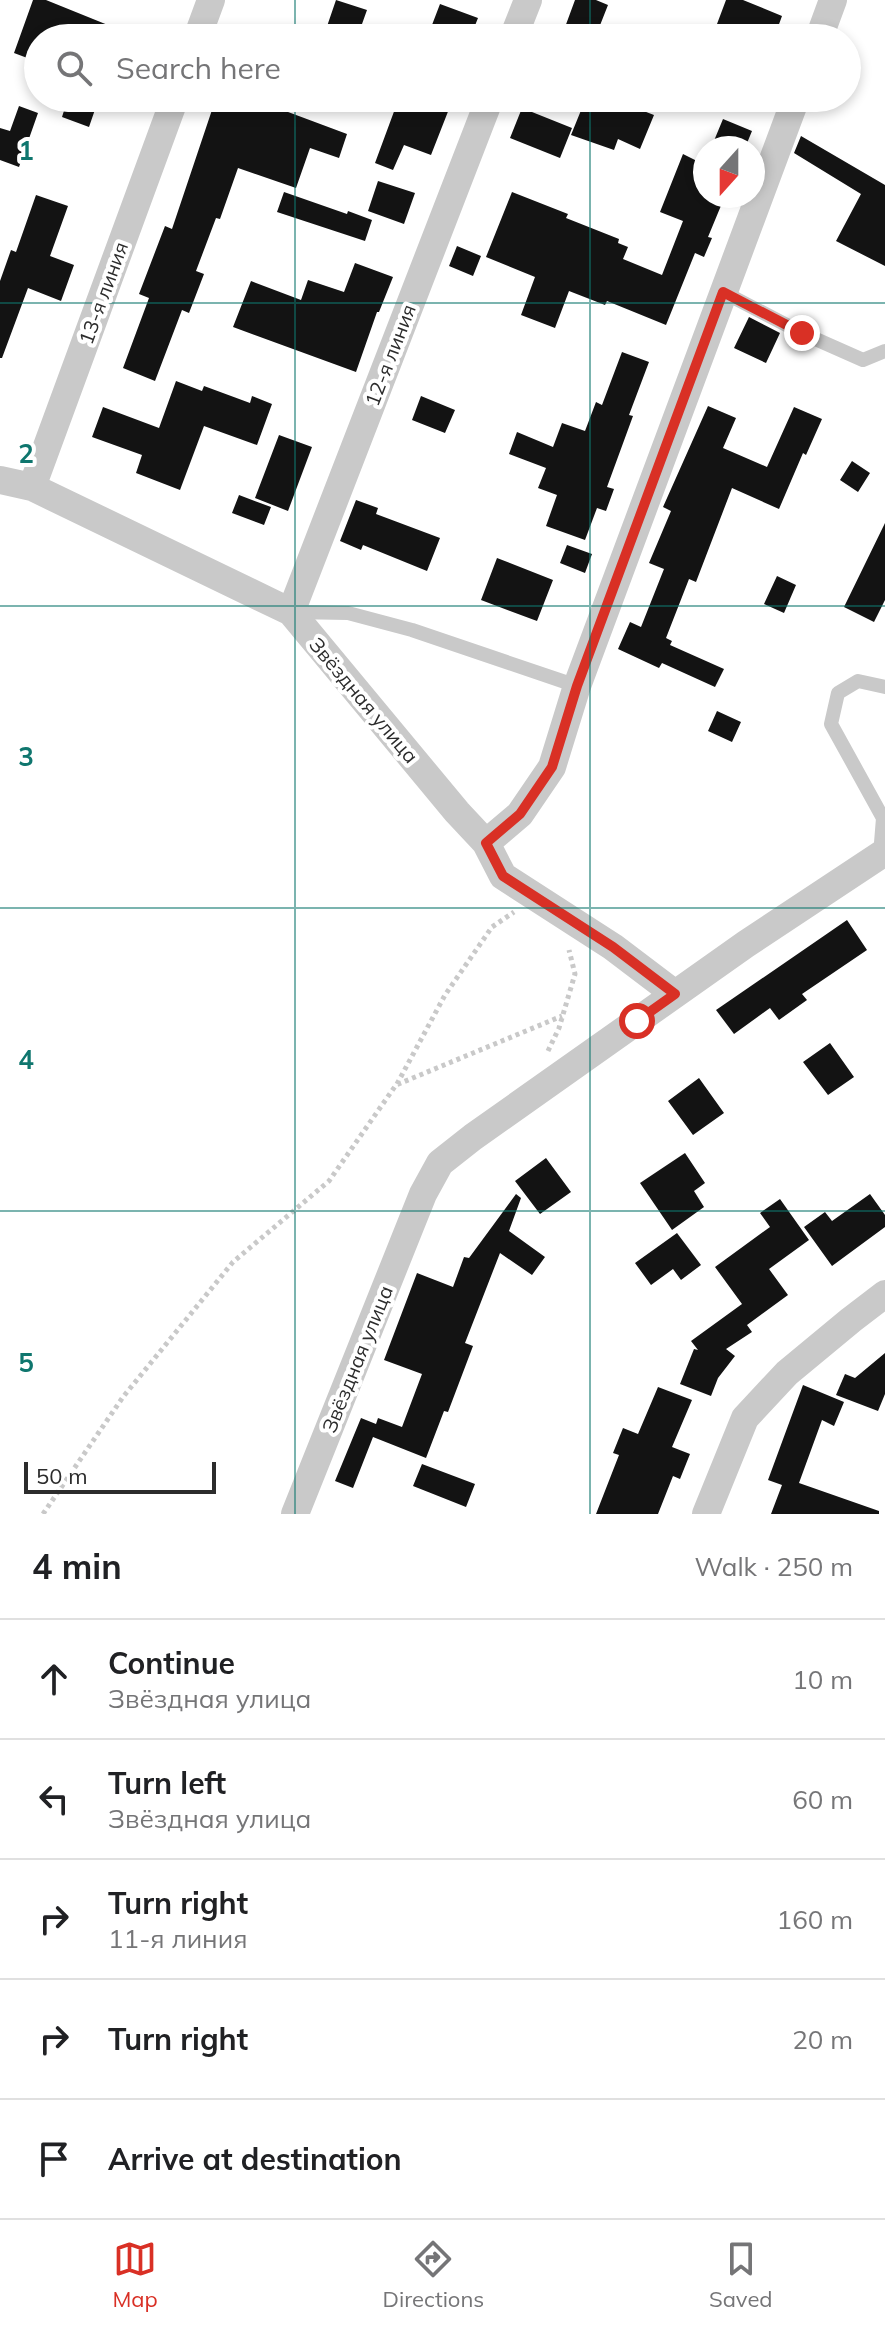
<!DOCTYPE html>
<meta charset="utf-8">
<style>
body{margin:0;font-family:Mulish,sans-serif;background:#f6f6f6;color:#202124}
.compass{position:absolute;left:693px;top:136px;width:72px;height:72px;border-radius:50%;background:#fff;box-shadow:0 4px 12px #0003;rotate:201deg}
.scale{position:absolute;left:24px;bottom:20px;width:192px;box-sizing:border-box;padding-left:8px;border:4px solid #2c2c2c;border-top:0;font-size:22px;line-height:28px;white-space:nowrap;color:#2c2c2c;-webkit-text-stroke:6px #fff;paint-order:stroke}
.stop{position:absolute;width:24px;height:24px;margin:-18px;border:6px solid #d93025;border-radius:50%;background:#fff}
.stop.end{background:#d93025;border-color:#fff;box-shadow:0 2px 8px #0008}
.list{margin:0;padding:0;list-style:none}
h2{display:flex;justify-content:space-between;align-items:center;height:104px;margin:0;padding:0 32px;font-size:34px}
h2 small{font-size:26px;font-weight:400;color:#757577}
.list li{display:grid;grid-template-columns:52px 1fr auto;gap:24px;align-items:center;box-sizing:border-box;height:120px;padding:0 32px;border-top:2px solid #e0e0e0}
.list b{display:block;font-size:30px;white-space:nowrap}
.list p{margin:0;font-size:26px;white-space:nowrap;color:#757577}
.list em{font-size:26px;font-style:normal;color:#757577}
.icon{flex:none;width:44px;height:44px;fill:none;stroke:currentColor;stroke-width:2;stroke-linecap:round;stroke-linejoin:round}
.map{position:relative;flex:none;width:885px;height:1514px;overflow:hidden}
.search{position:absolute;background:#fff;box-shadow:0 4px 12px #0003;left:24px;right:24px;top:24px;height:88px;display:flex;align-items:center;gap:20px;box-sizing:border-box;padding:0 28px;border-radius:44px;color:#757577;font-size:30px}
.sheet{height:704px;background:#fff}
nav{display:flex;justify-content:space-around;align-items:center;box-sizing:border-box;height:112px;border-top:2px solid #e0e0e0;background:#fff;font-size:22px;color:#757577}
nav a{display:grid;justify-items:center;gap:4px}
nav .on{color:#d93025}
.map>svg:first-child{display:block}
.building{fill:#131313}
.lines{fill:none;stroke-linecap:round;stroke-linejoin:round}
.path{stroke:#c9c9c9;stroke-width:5;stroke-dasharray:4 4;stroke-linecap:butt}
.lane{stroke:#c9c9c9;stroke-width:14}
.street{stroke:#c9c9c9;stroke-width:28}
.route{stroke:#d93025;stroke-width:10}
.grid{fill:none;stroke:#0f766e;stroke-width:2;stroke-opacity:0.55}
.labels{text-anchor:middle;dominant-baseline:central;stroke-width:8;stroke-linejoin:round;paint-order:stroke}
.street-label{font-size:20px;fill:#2c2c2c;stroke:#fff}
.grid-label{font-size:26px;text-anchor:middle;font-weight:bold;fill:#0f766e;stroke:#fff;stroke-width:8;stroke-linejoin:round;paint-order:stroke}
</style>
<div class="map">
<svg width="885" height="1514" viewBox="0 0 885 1514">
<rect width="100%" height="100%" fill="#fff"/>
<!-- building -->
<path class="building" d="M33,0H46L140,38H38V62L14,53Z
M336,0L367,10L357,38H323Z
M575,0H596L608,5L595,38H561Z
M726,0H743L782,16L774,38H736L738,32L717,24Z
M440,4L478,18L470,38H427Z
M68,98H99L89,127L62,117Z
M216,98H266L264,103L347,134L339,158L310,148L296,188L238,168L220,219L216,218L196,271L204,274L189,313L182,310L155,381L123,368L149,298L139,294L165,226L172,229Z
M399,98H420L449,109L431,155L404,145L393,170L375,163Z
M586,98H646L641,110L654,115L640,149L618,139L614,150L571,135Z
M19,106L38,113L19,167L0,160V128L10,131Z
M522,108L572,128L560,158L510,138Z
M723,119L752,131L745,148H711Z
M801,136L885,185V266L836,241L861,194L794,153Z
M683,154L705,165V196H725L708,237L712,238L704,257L695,253L666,325L607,301L605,305L569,291L555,328L521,315L535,277L486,257L512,192L568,214L566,218L619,239L618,243L628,247L623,259L662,275L683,221L660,212Z
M378,181L415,193L404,224L368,211Z
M284,192L347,214L348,211L372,220L365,241L277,212Z
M36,195L68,206L50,256L74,265L61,301L28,288L2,358H0V281L11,250L16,252Z
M457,246L481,256L473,276L449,266Z
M355,263L393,277L379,312H377L356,372L233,327L251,281L301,300L308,280L344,292Z
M749,317L780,333L766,363L734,348Z
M622,352L649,362L629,415L633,416L607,487L614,489L606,511L597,508L585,540L546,526L557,495L538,488L546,468L509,454L517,432L553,447L562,423L585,431L596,402L602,405Z
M176,381L202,391L204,386L250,403L252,396L272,404L257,445L204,426L180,490L136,473L142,455L92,437L103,407L159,428Z
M421,396L455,410L445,433L412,420Z
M708,406L736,418L723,448L767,467L794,407L822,419L806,455L803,453L779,509L732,488L696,582L689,579L666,638L672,641L670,645L724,669L715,687L662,663L659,668L618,649L630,622L641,627L664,569L649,563L671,511L663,507Z
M279,435L312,447L288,511L255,498Z
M852,461L870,473L858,492L840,480Z
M239,495L271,507L264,525L232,513Z
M356,500L378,508L376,514L440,538L427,571L363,545L361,550L340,541Z
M885,523V600L874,622L844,607Z
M567,545L592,554L585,573L560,563Z
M497,558L553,580L537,621L481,600Z
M777,576L796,585L784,613L764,604Z
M717,711L741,722L732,742L708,731Z
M847,920L867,950L802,994L807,1000L779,1020L770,1008L734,1034L716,1010Z
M830,1043L854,1077L828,1095L803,1062Z
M699,1078L724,1113L693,1135L668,1101Z
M685,1153L705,1183L694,1191L704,1207L672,1230L640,1183Z
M546,1158L571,1192L540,1214L515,1181Z
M516,1194L521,1198L509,1231L545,1257L532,1275L500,1253L465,1343L473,1346L448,1412L444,1411L426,1458L373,1437L353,1488L335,1481L361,1418L376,1424L378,1418L402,1427L422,1374L384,1360L417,1273L453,1287L464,1257L469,1258Z
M870,1194L885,1215V1227L832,1266L804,1227L825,1212L832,1221Z
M780,1199L809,1240L769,1269L788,1295L747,1325L752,1332L726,1349L735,1356L718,1378L711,1396L680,1384L694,1349L698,1350L691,1341L742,1304L715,1267L770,1227L760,1213Z
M677,1233L701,1265L681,1280L673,1269L651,1285L635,1263Z
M885,1353V1394L878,1411L836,1395L845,1374L855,1378Z
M803,1385L844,1402L834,1426L822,1420L799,1483L879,1511V1514H771L782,1485L768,1480Z
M658,1387L692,1400L672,1447L690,1454L680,1479L673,1476L658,1514H596L619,1455L613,1453L623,1428L638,1434Z
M422,1464L475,1484L466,1507L413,1486Z"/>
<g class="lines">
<!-- path -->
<path class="path" d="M548,1051L559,1028L575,974L569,950
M397,1084L445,995L492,927L514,912
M43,1514L123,1397L233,1262L329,1181L396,1085L562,1016"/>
<!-- lane -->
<path class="lane" d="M723,292L802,333L863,360L885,351
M291,612L348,613L412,630L577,686
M880,855L883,818L831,724L838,693L858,681L885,687"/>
<!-- street -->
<path class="street" d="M197,38L211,0
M513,38L528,0
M819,38L833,0
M0,480L32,487L291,612L457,812L486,843L503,876L613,947L675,994
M32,487L175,98
M291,612L490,98
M486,843L520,814L552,767L577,686L796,98
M295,1514L423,1194L440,1163L473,1137L746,944L885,852
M706,1514L745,1418L787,1373L851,1320L885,1294"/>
</g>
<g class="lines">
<!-- route -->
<path class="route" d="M637,1021L675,994L613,947L503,876L486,843L520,814L552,767L577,686L723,292L802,333"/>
</g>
<!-- grid -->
<path class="grid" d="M295,0V38M590,0V38M295,98V1514M590,98V1514M0,303H885M0,606H885M0,908H885M0,1211H885"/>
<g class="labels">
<!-- street labels -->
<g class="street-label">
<text transform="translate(103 293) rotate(-70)">13-я линия</text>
<text transform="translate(390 355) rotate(-69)">12-я линия</text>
<text transform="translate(364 700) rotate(50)">Звёздная улица</text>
<text transform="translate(357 1359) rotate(-68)">Звёздная улица</text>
</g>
</g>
<g class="grid-label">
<text x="26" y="160">1</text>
<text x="26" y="463">2</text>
<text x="26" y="766">3</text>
<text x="26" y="1069">4</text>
<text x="26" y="1372">5</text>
</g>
</svg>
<svg class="compass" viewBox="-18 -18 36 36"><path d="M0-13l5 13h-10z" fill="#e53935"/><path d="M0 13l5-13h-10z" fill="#757577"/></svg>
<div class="scale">50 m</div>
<div class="stop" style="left:637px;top:1021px"></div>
<div class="stop end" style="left:802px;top:333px"></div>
<div class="search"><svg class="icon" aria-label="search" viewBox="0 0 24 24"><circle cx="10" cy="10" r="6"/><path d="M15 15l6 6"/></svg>Search here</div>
</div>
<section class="sheet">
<h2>4 min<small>Walk · 250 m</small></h2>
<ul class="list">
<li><svg class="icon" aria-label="ahead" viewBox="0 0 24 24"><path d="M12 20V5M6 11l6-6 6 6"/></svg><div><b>Continue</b><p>Звёздная улица</p></div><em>10 m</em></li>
<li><svg class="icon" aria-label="left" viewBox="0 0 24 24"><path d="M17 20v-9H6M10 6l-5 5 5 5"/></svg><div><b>Turn left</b><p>Звёздная улица</p></div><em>60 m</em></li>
<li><svg class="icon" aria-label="right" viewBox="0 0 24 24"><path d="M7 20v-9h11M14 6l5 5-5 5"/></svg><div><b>Turn right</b><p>11-я линия</p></div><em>160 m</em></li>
<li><svg class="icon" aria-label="right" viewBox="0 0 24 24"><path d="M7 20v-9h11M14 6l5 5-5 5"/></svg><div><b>Turn right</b></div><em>20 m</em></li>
<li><svg class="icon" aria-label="arrive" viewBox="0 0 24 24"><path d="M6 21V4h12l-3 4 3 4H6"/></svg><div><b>Arrive at destination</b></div></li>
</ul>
</section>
<nav>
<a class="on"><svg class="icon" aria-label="map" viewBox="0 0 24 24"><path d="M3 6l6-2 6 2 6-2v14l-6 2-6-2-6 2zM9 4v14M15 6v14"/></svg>Map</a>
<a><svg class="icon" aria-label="directions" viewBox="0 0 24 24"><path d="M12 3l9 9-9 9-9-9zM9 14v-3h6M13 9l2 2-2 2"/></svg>Directions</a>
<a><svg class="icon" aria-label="saved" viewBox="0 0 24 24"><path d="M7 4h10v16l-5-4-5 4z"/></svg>Saved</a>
</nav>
